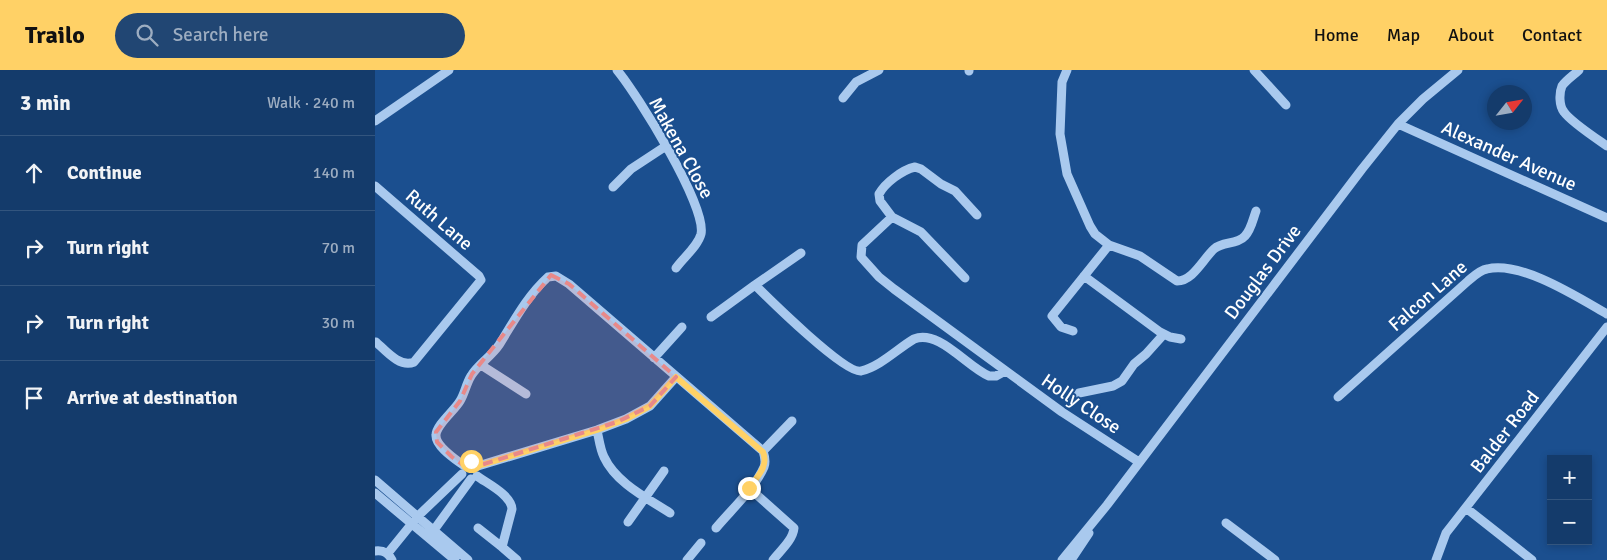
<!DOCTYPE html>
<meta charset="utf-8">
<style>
body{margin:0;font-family:Signika,sans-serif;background:#214673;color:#f1f3f6}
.controls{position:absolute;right:15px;bottom:15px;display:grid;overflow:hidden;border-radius:0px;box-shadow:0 2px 8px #0003}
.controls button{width:45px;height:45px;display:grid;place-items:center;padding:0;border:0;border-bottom:1px solid #33557e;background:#143b6b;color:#f1f3f6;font:25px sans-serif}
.compass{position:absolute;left:1112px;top:15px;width:45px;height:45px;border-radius:50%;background:#143b6b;box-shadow:0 2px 8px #0003;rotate:59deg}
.stop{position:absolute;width:15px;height:15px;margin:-11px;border:4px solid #ffd166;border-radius:50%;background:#fff}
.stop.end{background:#ffd166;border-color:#fff;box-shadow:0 1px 5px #0008}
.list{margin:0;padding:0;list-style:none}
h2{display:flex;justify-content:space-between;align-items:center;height:65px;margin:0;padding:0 20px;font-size:21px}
h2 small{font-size:16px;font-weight:400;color:#9dadc1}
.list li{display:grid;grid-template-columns:32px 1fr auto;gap:15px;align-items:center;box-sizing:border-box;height:75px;padding:0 20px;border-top:1px solid #33557e}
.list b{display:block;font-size:19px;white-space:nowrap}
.list em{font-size:16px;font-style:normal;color:#9dadc1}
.icon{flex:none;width:28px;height:28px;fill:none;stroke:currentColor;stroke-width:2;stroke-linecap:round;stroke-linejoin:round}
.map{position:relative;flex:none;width:1232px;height:490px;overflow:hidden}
header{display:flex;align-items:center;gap:30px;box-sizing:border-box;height:70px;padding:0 25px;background:#ffd166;color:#111}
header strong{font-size:24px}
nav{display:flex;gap:28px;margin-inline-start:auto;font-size:18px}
.search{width:350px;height:45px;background:#214673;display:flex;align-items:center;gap:12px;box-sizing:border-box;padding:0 18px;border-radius:28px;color:#9dadc1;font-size:19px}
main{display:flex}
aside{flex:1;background:#143b6b}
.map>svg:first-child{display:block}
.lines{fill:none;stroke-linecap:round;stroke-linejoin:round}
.minor{stroke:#a9c9ee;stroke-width:9}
.route{stroke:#ffd166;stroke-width:6}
.marked{fill:#e88989;fill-opacity:0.2;stroke:#e88989;stroke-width:4;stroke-dasharray:10 6;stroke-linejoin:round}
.labels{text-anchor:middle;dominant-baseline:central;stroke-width:4;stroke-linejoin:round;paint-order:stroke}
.street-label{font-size:19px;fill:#fff;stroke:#1b4f8f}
</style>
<header>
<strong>Trailo</strong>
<div class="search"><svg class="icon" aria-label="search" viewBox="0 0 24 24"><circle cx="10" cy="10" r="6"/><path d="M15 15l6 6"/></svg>Search here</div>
<nav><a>Home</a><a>Map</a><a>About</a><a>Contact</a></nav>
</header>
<main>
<aside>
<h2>3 min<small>Walk · 240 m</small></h2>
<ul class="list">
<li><svg class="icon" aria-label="ahead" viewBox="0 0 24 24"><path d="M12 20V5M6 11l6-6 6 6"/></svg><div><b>Continue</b></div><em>140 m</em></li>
<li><svg class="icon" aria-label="right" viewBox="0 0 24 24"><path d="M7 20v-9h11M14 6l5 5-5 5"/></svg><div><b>Turn right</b></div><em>70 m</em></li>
<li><svg class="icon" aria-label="right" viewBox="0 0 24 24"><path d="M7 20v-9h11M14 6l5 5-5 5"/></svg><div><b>Turn right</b></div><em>30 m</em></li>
<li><svg class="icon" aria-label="arrive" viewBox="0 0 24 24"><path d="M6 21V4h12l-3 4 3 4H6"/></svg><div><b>Arrive at destination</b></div></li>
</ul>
</aside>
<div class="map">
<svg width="1232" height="490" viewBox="0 0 1232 490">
<rect width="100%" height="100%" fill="#1b4f8f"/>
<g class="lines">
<!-- minor -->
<path class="minor" d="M242,0C262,24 332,136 326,164C323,176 308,188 301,198
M594,0V1
M692,0L687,12L685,64L692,104L715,156L720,164L734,175L765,186L802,211C818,211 828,189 839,179C848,171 862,175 870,166C876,160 878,149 881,141
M879,0L911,35
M1204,0C1199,5 1191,10 1187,16C1184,23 1184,36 1189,42C1196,52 1222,69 1232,76
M468,28L481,12L504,0
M0,51L74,0
M1023,54L1232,148
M0,116L104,206L106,210L39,292C25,298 11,281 1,272
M238,117L256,99L291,76
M517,147L487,175L486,187L504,207L519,219L687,342L764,392
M709,206L785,262L795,267L806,269
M590,208L546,162L517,147L505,131L504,124C510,113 527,100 540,97L546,99L566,114L580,121L602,145
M380,215L426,183
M336,247L380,215C395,230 470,304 486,301C506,296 522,279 539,269C564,259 592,297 614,306H621L630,301
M698,261L686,257L677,246L734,175
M279,288L307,257
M106,295L151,324
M963,327L1093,211C1099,206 1105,200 1112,199C1145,190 1204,228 1232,244
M696,333L704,323L738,316L747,311L759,294L771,284L789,264
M222,360C224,369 225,379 229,387C241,413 272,428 295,443
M388,381L417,351
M88,395C80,389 60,376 61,365C61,355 80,340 85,331C90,323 91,314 96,306C103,294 116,287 124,275C139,251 152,226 173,207L181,206L194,214L388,381C390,387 391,392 389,397C380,418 356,440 341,458
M103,396L222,360L251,349L275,336L301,307
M102,406C113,414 136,425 137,439L127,477L142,490
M0,410L93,490
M374,418L419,458C418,470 405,481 398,490
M0,423L80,490
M1091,438L1157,490
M253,452L289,401
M851,453L900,490
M103,458L127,477
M56,464L96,409
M0,481C8,480 13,482 17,490
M13,483L43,446L87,404
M312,490L326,473
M687,490L732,435L987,99L1023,54L1048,29L1083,0
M696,490L714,463
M1061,490L1071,463L1232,257"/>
</g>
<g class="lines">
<!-- route -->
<path class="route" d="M96,391L103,396L222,360L251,349L275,336L301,307L388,382C394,396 382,407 374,418"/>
</g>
<!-- marked area -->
<path class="marked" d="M176,205L194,214L301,307L275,336L242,352L103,396L96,388L88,395L77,387L62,372L61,362L85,331L97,304Z"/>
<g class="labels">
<!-- street labels -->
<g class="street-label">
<text transform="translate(306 78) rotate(61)">Makena Close</text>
<text transform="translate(1134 86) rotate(24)">Alexander Avenue</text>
<text transform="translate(64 150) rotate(41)">Ruth Lane</text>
<text transform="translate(888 202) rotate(-53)">Douglas Drive</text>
<text transform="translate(1053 226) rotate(-41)">Falcon Lane</text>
<text transform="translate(706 334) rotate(34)">Holly Close</text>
<text transform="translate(1130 362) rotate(-52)">Balder Road</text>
</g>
</g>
</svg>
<div class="controls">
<button>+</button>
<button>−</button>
</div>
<svg class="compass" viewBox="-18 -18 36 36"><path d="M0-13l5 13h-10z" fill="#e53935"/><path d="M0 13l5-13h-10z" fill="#9dadc1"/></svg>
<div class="stop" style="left:96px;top:391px"></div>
<div class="stop end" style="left:374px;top:418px"></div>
</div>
</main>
